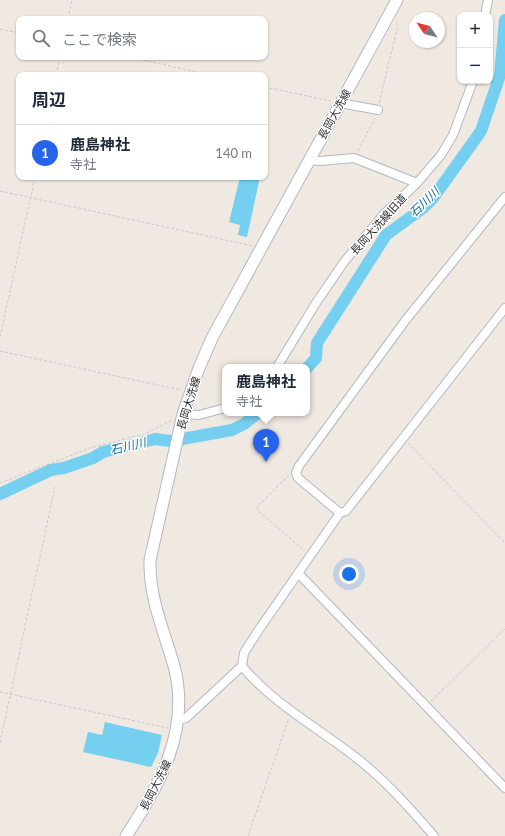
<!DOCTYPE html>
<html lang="ja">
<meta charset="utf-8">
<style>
body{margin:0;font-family:Lato,"Noto Sans JP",sans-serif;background:#f2f2f3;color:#1f2937}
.controls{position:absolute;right:12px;top:12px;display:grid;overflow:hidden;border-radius:8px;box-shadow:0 1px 3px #0004}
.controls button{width:36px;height:36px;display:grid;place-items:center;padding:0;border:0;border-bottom:1px solid #e0e1e3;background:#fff;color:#1f2937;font:20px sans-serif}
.compass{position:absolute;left:409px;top:12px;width:36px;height:36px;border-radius:50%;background:#fff;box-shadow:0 1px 3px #0004;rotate:305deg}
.you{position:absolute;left:349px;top:574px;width:14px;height:14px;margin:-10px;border:3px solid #fff;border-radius:50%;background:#1a73e8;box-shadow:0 0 0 6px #1a73e833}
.badge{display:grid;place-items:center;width:26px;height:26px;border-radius:50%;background:#2563eb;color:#fff;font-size:13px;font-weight:700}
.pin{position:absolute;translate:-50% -33px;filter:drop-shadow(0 1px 2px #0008)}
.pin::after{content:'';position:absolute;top:21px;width:14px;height:12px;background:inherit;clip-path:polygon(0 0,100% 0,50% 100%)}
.popup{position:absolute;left:222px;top:364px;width:88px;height:52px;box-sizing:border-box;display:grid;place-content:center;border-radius:8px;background:#fff;filter:drop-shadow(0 1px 3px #0005);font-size:13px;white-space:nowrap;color:#747a83}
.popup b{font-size:15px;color:#1f2937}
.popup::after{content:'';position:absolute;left:50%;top:100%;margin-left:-8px;border:8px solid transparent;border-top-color:#fff}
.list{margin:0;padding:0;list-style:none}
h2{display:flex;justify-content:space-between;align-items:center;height:52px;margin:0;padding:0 16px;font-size:17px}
h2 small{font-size:13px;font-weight:400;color:#747a83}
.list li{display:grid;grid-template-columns:26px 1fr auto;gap:12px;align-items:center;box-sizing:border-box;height:56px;padding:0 16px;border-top:1px solid #e0e1e3}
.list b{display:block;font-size:15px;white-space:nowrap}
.list p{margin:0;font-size:13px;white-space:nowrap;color:#747a83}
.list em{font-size:13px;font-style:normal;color:#747a83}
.icon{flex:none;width:22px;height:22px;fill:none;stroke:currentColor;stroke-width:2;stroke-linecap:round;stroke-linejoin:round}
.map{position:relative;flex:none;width:505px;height:836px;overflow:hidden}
.search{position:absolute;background:#fff;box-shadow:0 1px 3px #0004;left:16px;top:16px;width:252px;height:44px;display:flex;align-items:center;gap:10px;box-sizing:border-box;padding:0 14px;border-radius:8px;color:#747a83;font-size:15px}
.panel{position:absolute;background:#fff;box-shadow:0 1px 3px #0004;left:16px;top:72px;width:252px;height:108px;border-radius:8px}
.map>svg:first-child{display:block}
.water{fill:#75cff0}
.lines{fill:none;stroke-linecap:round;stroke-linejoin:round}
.river{stroke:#75cff0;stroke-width:12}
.minor-casing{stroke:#b4b7c1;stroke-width:10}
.secondary-casing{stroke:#b4b7c1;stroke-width:13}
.path{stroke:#c9c9c9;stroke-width:1;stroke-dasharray:3 2;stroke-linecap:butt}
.minor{stroke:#fff;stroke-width:8}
.secondary{stroke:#fff;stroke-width:11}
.labels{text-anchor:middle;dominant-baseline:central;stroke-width:3;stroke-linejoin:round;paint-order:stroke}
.street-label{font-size:11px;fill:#2e2e2e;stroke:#fff}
.water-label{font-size:12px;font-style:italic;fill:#0d6fa3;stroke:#fff}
</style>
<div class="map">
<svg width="505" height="836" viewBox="0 0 505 836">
<rect width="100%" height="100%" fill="#efe9e1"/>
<!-- water -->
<path class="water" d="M240,177H260L247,237L238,235L240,225L229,222Z
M105,722L162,735L158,753L151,767L83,752L88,732L102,735Z"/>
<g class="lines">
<!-- river -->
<path class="river" d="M307,368L316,358L317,343L386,235L423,208L433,198L481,131L500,75L505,20
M0,494L51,470L64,468L93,458L103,452L155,439L171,441L232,430L244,424L258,413"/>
<!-- minor casing -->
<g class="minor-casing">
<path id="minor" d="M485,15L488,0
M340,103L378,110
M309,160L320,161L354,158L417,183
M277,367L316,303L344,262L384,214L417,183L441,155L453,135L473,81
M183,414L199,415L225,408
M340,513L346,511L505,308
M298,573L505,788
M178,720L186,718L242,666
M434,836C409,807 384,779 354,756C318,728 271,702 242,666L244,653L258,631L340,513L298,478L296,473L299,466L405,321L505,197"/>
</g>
<!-- secondary casing -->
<g class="secondary-casing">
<path id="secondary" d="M126,836C160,785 191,729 174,666C164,631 149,598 150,560L183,414L199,368L212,338L397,0"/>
</g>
<!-- path -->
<path class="path" d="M68,19L72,0
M0,29L19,33
M129,57L211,75
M56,75L60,57
M265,87L331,101
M379,103L398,26L396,22
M358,151L375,118
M0,191L253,246
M0,337L35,177
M0,351L181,390
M408,443L505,543
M289,475L258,506L257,510L305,551
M0,483L90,448L147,433L172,420
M0,692L168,728
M431,701L505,629
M0,743L55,487
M248,836L289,718"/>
<!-- minor -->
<use href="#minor" class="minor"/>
<!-- secondary -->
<use href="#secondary" class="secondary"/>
</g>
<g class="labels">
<!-- street labels -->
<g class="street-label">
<text transform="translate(334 114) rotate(-61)">長岡大洗線</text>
<text transform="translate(378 224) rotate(-48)">長岡大洗線旧道</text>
<text transform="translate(188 403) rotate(-73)">長岡大洗線</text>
<text transform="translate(155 785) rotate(-63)">長岡大洗線</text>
</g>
<!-- water labels -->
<g class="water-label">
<text transform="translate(424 202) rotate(-44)">石川川</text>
<text transform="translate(128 446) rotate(-14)">石川川</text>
</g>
</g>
</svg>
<div class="controls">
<button>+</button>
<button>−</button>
</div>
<svg class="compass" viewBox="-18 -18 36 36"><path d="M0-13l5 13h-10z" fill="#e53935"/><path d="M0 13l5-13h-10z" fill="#747a83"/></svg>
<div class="you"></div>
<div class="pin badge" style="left:266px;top:462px">1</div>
<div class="popup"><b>鹿島神社</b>寺社</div>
<div class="search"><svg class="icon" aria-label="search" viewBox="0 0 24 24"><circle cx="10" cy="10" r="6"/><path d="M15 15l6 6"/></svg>ここで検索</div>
<section class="panel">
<h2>周辺<small></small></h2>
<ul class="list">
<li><span class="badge">1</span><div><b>鹿島神社</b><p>寺社</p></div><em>140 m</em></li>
</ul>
</section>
</div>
